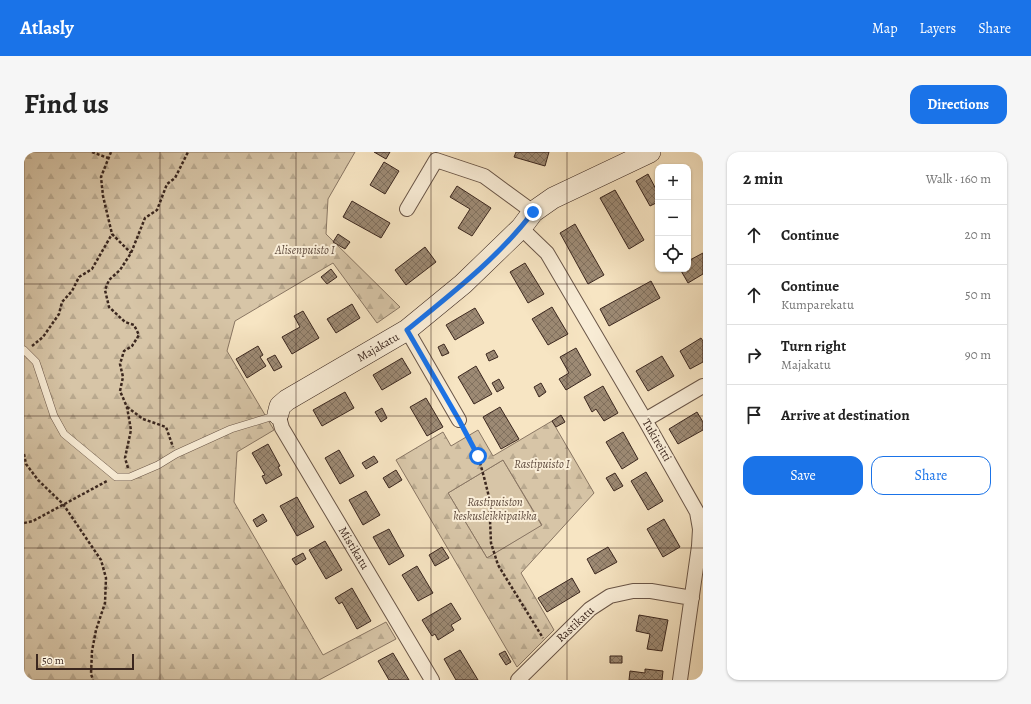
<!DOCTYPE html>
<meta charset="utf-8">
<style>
body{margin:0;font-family:Alegreya,serif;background:#f6f6f6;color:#222}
.controls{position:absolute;right:12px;top:12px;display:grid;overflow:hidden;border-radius:8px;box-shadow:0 1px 3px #0004}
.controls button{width:36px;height:36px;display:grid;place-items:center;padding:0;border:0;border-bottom:1px solid #e0e0e0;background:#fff;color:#222;font:20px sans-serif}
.scale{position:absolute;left:12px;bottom:10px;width:98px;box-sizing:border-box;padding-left:4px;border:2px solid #3b271f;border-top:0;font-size:11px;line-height:14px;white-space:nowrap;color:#3b271f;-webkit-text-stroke:3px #faeed8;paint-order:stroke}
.stop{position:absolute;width:12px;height:12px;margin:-9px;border:3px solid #1a73e8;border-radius:50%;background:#fff}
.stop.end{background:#1a73e8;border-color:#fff;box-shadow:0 1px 4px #0008}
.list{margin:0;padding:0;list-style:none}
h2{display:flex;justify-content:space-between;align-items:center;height:52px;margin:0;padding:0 16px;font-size:17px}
h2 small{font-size:13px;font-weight:400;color:#767676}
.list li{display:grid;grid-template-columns:26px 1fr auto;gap:12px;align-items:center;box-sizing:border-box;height:60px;padding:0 16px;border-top:1px solid #e0e0e0}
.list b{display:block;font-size:15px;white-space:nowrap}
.list p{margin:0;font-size:13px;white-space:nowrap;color:#767676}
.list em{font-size:13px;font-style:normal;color:#767676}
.actions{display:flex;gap:8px;padding:12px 16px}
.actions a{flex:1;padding:9px 0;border:1px solid #1a73e8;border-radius:12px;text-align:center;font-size:14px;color:#1a73e8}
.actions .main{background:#1a73e8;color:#fff}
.icon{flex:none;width:22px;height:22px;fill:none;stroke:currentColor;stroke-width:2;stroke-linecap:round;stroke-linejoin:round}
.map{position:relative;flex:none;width:679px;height:528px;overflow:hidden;border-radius:12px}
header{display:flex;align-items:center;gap:24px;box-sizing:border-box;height:56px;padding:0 20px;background:#1a73e8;color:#fff}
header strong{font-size:19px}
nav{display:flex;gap:22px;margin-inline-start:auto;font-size:14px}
.intro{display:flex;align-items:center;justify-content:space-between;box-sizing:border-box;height:96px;padding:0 24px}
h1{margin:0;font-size:28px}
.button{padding:10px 18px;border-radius:12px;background:#1a73e8;color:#fff;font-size:14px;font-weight:700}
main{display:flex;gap:24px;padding:0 24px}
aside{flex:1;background:#fff;border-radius:12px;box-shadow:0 1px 3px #0004}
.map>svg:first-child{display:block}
.green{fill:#d7c5a7;stroke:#897663}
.forest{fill:url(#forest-firs);stroke:#897663;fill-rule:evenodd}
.building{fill:url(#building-cross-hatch);stroke:#3b271f}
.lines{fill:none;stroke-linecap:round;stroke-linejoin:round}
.lane-casing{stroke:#6a5648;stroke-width:8}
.street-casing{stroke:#6a5648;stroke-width:16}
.secondary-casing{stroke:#3b271f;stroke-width:22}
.path{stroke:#3b271f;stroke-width:2.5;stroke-dasharray:3 2;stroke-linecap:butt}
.lane{stroke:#faeed8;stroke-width:7}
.street{stroke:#faeed8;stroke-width:14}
.secondary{stroke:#faeed8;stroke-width:21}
.route{stroke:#1a73e8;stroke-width:5}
.grid{fill:none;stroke:#3b271f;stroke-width:1;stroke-opacity:0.55}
.labels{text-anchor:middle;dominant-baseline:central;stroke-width:4;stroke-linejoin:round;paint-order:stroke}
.park-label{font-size:12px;font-style:italic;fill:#624e41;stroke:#faeed8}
.street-label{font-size:12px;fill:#3b271f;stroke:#faeed8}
</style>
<header>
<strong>Atlasly</strong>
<nav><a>Map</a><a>Layers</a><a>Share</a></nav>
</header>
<div class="intro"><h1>Find us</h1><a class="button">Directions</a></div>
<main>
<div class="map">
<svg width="679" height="528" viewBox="0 0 679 528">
<defs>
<pattern id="forest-firs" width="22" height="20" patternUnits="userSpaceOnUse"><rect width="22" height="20" fill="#d7c5a7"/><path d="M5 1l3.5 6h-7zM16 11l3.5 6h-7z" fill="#b9a98f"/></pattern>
<pattern id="building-cross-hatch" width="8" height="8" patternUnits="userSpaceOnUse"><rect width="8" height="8" fill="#9d8a74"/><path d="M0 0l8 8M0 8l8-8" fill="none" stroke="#81715f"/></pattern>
</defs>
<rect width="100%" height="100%" fill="#f7e5c3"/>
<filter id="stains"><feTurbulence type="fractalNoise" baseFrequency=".005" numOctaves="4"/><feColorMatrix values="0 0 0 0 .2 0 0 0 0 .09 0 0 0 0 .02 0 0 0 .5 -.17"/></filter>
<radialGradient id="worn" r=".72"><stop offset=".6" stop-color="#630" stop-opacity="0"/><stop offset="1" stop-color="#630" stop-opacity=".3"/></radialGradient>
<!-- green -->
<path class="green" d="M479,308L518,374L463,406L424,341Z"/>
<!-- forest -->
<path class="forest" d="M0,0H331L304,47L302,82L376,155L353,171L309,111L211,169L203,199L250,278L213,300L210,350L299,503L362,470L372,487L295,528H0Z
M528,269L570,341L497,421L530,478L493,515L372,308L419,280L427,294L454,278L469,304ZM479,308L518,373L463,406L424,341Z"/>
<!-- building -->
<path class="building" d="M350,0H366L362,7Z
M492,0H525L521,14L490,5Z
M360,10L375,19L361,42L346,33Z
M624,22L634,41V50L626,54L612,29Z
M433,34L467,56L448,84L434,76L446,57L426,45Z
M591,38L620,88L605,97L576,46Z
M328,49L366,71L357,86L319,65Z
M551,72L580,123L564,132L536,81Z
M314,82L326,90L321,97L309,90Z
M401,95L412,110L382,133L371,118Z
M679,101V122L664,131L656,117H664V109Z
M501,111L520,142L504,151L486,120Z
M307,117L313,125L303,132L297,125Z
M627,129L636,146L585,174L576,157Z
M328,152L336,166L312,181L303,167Z
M528,155L544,182L524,193L508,167Z
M451,156L460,171L431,188L422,173Z
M279,159L295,186L268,202L258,185L276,175L270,164Z
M677,186L679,189V210L666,217L656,199Z
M420,192L425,201L418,204L414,195Z
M234,194L239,203L236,205L242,214L223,226L212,207Z
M552,196L567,223L542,238L535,227L545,221L536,205Z
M470,198L474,205L465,209L462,202Z
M251,203L258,215L250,219L243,207Z
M638,204L650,224L624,239L612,219Z
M378,206L387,221L358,238L349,223Z
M452,214L468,242L450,252L434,225Z
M475,227L480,236L473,240L468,231Z
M517,231L522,240L515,245L510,235Z
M579,234L594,261L580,269L572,257L568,260L560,245Z
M321,240L330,256L298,274L289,258Z
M402,246L419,275L403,284L386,255Z
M476,255L495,287L477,297L459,265Z
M358,256L363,266L357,270L351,260Z
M673,260L679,270V278L654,292L645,277Z
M537,263L541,270L532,275L528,269Z
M599,280L614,307L598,317L582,290Z
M244,292L256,314L254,315L258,323L242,332L238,324L241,323L228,301Z
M315,298L330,324L316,332L301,306Z
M350,304L354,310L342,317L338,311Z
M372,318L378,328L365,336L359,326Z
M622,320L639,349L624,358L607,329Z
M591,321L599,334L590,339L582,326Z
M342,339L356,363L339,373L325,348Z
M273,345L290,375L273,384L256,354Z
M239,362L243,369L233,375L229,368Z
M640,367L656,395L639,405L623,377Z
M365,377L380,404L365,413L349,385Z
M301,389L318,418L302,427L285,398Z
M418,395L425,406L411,414L405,403Z
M584,395L593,410L571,422L563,407Z
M279,401L282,407L272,413L268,407Z
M393,414L409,441L394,449L378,423Z
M548,426L556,440L523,460L514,446Z
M328,436L347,469L333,477L318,450L315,452L311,446Z
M427,451L437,467L427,473L430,478L414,488L411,482L408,484L398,468Z
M615,463L644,468L638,499L623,497L626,482L612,479Z
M436,498L454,528H432L420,507Z
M481,499L487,510L482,513L475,502Z
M369,501L385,528H365L354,509Z
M586,504H598V511H586Z
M621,517L639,519L638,528H605L606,519L621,521Z"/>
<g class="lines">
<!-- lane casing -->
<g class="lane-casing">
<path id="lane" d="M0,198L12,210L30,264L40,282L92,325H106L134,313L152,302L207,277L253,263"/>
</g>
<!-- street casing -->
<g class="street-casing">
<path id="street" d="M383,57L412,8L460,24L509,60
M497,76L523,101L621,268L673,360L676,377L675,394L656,528
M383,178L435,268
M254,262L258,276L408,528
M621,268L679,234
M494,528L566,457L586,444L609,439H627L668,446"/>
</g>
<!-- secondary casing -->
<g class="secondary-casing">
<path id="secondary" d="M254,262L256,254L263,248L383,178L439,132L497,76L509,60L529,46L626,0"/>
</g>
<!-- path -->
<path class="path" d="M68,0L84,6
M87,0L77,25L79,44L88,82L107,101
M8,194L19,185L35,162L38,150L48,139L55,125L68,117L88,82
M103,255L119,267L142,275L149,295
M441,279L454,304L460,325L465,345L467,391L474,413L519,486
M0,302L2,312L14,328L39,352L77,408L82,426L81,451L72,478L68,499L67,522L69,528
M104,316L101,306L107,278L103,255L96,239L99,225L96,212L100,199L108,194L115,183L110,173L101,170L85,155L81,138L85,128L96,118L107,101L121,66L133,58L143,32L151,26L164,0
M0,371L9,369L83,329"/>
<!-- lane -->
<use href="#lane" class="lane"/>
<!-- street -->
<use href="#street" class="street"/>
<!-- secondary -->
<use href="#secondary" class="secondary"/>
</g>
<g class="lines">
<!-- route -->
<path class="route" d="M454,304L435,268L383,178C427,142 474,106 509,60"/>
</g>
<!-- grid -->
<path class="grid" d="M136,0V528M272,0V528M407,0V528M543,0V528M0,132H679M0,264H679M0,396H679"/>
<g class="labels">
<!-- park labels -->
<g class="park-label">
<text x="281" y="98">Alisenpuisto I</text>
<text x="518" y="312">Rastipuisto I</text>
<text x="471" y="350">Rastipuiston<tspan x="471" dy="14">keskusleikkipaikka</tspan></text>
</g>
<!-- street labels -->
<g class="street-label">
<text transform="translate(354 195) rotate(-30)">Majakatu</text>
<text transform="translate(633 288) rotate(60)">Tukireitti</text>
<text transform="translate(330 396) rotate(59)">Mistikatu</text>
<text transform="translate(551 472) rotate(-43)">Rastikatu</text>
</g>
</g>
<rect width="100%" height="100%" filter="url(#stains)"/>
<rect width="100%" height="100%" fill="url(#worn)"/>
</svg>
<div class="controls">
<button>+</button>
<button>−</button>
<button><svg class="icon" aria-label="locate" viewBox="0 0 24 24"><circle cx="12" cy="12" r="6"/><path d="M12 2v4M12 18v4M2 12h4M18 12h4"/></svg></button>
</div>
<div class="scale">50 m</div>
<div class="stop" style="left:454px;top:304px"></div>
<div class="stop end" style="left:509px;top:60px"></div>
</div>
<aside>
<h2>2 min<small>Walk · 160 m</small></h2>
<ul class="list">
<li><svg class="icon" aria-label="ahead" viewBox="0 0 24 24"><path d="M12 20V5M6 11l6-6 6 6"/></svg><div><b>Continue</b></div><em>20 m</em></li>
<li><svg class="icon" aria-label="ahead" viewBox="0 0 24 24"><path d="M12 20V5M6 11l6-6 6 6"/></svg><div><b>Continue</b><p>Kumparekatu</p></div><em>50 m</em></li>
<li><svg class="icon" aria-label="right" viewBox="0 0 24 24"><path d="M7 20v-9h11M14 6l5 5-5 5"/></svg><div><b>Turn right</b><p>Majakatu</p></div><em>90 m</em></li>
<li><svg class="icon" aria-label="arrive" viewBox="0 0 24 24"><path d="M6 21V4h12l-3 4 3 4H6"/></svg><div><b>Arrive at destination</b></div></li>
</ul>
<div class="actions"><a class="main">Save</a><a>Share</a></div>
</aside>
</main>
